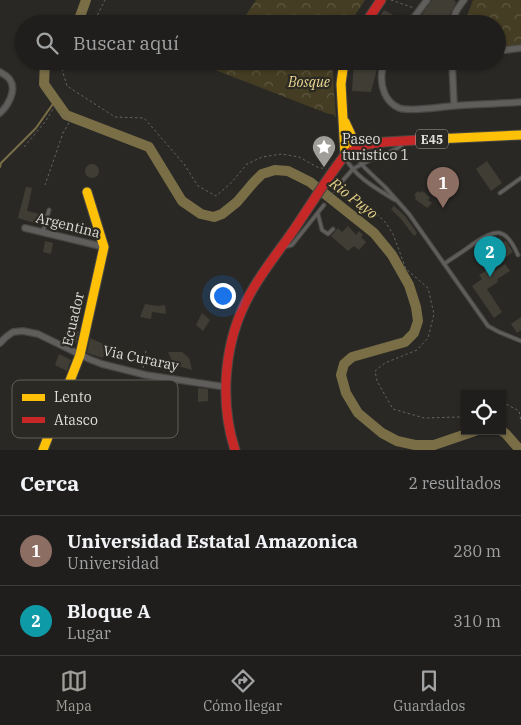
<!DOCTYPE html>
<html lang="es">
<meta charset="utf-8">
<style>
body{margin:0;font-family:"IBM Plex Serif",serif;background:#2c2b29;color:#f1f3f6}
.controls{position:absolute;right:15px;bottom:15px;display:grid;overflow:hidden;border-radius:0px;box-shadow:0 1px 4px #0004}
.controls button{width:45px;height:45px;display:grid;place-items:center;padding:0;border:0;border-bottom:1px solid #3c3c3b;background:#1f1e1c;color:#f1f3f6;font:25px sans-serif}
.you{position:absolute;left:222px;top:295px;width:18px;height:18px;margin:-12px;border:4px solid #fff;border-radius:50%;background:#1a73e8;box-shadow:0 0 0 8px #1a73e833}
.badge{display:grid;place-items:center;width:32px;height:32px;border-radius:50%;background:#9f9e99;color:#fff;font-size:16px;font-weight:700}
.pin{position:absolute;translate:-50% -41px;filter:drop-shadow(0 1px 2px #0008)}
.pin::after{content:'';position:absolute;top:26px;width:18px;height:15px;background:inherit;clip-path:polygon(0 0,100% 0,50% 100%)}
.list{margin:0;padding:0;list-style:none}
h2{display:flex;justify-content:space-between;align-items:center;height:65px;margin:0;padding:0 20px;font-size:21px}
h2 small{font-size:16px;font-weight:400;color:#a1a2a3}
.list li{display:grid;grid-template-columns:32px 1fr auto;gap:15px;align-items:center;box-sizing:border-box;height:70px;padding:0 20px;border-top:1px solid #3c3c3b}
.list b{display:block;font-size:19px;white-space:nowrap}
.list p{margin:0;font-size:16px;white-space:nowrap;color:#a1a2a3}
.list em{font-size:16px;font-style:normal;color:#a1a2a3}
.icon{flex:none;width:28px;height:28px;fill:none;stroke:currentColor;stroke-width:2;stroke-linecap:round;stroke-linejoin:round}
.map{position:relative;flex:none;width:521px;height:450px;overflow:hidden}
.search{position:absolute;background:#1f1e1c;box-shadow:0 1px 4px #0004;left:15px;right:15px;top:15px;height:55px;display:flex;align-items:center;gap:12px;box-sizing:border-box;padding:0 18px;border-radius:28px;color:#a1a2a3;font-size:19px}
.sheet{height:205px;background:#1f1e1c}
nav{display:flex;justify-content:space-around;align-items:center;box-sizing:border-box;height:70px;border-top:1px solid #3c3c3b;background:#1f1e1c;font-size:14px;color:#a1a2a3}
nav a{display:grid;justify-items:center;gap:2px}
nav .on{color:#9f9e99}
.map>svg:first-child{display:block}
.forest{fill:url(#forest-crowns)}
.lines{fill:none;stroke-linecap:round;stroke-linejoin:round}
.stream{stroke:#796e46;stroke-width:2}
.river{stroke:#796e46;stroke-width:10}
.building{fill:#403d34}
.lane-casing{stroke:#474642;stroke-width:5}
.street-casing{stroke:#474642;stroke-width:8}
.slow-casing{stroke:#474642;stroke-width:11}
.jam-casing{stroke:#474642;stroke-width:11}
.path{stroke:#646462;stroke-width:1;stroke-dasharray:2.5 2.5;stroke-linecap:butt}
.lane{stroke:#5f5e5c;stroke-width:3}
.street{stroke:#5f5e5c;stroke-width:5.5}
.slow{stroke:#ffc107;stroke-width:9}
.jam{stroke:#c62828;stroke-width:9}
.labels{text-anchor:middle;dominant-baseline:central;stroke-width:4.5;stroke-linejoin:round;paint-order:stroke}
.shield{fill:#2b2923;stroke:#a8a7a2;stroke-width:1}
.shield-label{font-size:12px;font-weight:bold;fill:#deddd8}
.park-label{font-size:14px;font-style:italic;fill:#ecd890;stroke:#2b2923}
.poi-label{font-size:14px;fill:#deddd8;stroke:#2b2923;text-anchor:start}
.street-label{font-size:14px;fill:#deddd8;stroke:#2b2923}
.water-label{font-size:15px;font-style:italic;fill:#e3cf87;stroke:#2b2923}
.key{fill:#2b2923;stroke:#615f59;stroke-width:1}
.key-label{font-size:14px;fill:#deddd8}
</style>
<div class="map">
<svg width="521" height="450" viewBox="0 0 521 450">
<defs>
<pattern id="forest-crowns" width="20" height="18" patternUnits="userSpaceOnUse" patternTransform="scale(1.25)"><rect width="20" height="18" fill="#453d23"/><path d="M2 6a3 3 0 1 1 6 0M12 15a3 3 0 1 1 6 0" fill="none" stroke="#5f5942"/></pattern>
</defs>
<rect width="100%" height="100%" fill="#292825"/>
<!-- forest -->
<path class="forest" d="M256,0H365L349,24H240Z
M473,0H521V47L497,50V24H464Z
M214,61H332L336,118L334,115L326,113L210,68Z"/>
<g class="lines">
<!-- stream -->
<path class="stream" d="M0,167L1,163L36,128L55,101"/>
<!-- river -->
<path class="river" d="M75,24L78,22L86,0
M45,61L44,84L66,115L149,147L182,201L201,214L214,217L222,214L237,202L254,182L262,174L275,170L288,171L310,182L374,233L392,255L409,285L416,307L418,321L414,333L405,342L352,357L344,364L341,375L346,393L358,413L382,433L397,441L415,445H434L475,431
M502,431L506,434L520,450"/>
</g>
<!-- building -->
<path class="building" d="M432,0H454L456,3L449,16L448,24H415Z
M384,10L403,20L400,24H375Z
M354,61H379L371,92L352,91Z
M487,161L502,183L491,191L476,169Z
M85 171a7 7 0 1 1 14 0a7 7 0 1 1-14 0Z
M26,187L32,188L27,211L44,215L41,225L18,218Z
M418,191L420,193L422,191L424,192L430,198L428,200L432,203L427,208L415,199L416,197L414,195Z
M394,206L405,216L417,233L414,236L401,219L391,209Z
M348,226L356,235L359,231L363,235L361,237L366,242L359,250L354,246L348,251L331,236L338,228L342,232Z
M500,238L503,242L506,241L513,252L502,260L491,244Z
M45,241L53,243L51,254L43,252Z
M505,264L510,271L497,279L498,282L487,289L502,312L494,318L472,286L482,279L479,275L492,267L495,271Z
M145,304L158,306L165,305L166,314L152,312L151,319L140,317Z
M202,313L210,320L203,331L196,325Z
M521,317V330L517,333L511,324Z
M69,326L79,332L76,343L63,339Z
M90,338L110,347V345L116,347L114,358L103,356V358L87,353Z
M168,352H182L189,358L192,370L174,365Z
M59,354L71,360L67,371L55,365Z
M198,388L208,389V401L198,402Z"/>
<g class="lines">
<!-- lane casing -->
<g class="lane-casing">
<path id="lane" d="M355,151L360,162L365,168L385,187L409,214L488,326L499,332L521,341
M346,158C353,176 379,190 395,200
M337,187L353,169L362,164L398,148L402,145
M500,193L521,178
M318,214L322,230L328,234L333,229
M43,231L49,210
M284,247L292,245L324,205
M444,264C454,257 464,251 473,244C496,228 506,227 518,255"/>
</g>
<!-- street casing -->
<g class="street-casing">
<path id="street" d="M409,24L427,0
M453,24C453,14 458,8 464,0
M497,51L521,48
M385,61C384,65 382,69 382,72C380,86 385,102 399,108C410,112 439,107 452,106C475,104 498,104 521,102
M452,61L454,105
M0,72C3,74 8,76 10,80C17,90 8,106 0,113
M25,228L104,247
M0,343L6,337L13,332L23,331L38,334L89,359L102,364L146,375L226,387"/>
</g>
<!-- slow casing -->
<g class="slow-casing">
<path id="slow" d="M344,61L341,84L345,155
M345,122L352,137L355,150
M435,139L521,135
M43,450L80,355L104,247L87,192"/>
</g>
<!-- jam casing -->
<g class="jam-casing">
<path id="jam" d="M365,24L381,0
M235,450C219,400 224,340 250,294C263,270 280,250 295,228C312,203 327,178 345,155L364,145L385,142L435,139"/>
</g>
<!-- path -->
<path class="path" d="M391,0L414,8
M93,24L105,0
M66,61L61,66L67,86L115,117L144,118L184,164L198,186L216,196L231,183L247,164L262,157L282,154L299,157L317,167L326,169
M24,147L45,122L55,106L62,115L70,121L63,133L45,185
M339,190L366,210L379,216L386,223L393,234L406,269L428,288L434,314L428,338L417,350L385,363L375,371L377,381L393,409L424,418L459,417L465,416
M327,201L335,190
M143,368L146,350
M166,388L167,384
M502,404L504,403L519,411L521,421"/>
<!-- lane -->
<use href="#lane" class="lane"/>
<!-- street -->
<use href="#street" class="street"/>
<!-- slow -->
<use href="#slow" class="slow"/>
<!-- jam -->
<use href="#jam" class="jam"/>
</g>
<!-- icons -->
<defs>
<g id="sight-pin" transform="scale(1.25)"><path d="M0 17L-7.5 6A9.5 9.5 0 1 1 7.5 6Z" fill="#9f9e99" stroke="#2b2923"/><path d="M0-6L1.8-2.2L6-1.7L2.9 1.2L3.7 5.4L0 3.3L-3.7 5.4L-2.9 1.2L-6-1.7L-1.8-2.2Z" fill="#fff"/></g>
</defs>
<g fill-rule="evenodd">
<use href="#sight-pin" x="324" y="147"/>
</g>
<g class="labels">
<!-- shield labels -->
<rect class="shield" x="416" y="129.5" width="32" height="19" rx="4"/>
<g class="shield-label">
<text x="432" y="139">E45</text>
</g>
<!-- park labels -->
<g class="park-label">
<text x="309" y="82">Bosque</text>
</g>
<!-- poi labels -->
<g class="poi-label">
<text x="342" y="139">Paseo<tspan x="342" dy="16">turistico 1</tspan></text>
</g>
<!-- street labels -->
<g class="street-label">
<text transform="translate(68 225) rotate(14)">Argentina</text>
<text transform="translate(73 319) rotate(-77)">Ecuador</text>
<text transform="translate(141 358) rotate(12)">Via Curaray</text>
</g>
<!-- water labels -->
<g class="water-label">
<text transform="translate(354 198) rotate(38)">Rio Puyo</text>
</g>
</g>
<!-- legend -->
<rect x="12" y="380" width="166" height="58" rx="8" class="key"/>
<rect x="22" y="394" width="23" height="7" fill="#ffc107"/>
<rect x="22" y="417" width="23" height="6" fill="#c62828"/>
<g class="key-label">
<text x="54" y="402">Lento</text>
<text x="54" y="425">Atasco</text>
</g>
</svg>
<div class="controls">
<button><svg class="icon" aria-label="locate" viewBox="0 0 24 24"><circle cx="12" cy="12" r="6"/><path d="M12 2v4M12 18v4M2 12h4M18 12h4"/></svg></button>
</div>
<div class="you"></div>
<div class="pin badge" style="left:443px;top:208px;background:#8d6e63">1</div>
<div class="pin badge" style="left:490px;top:277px;background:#0f9aa8">2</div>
<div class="search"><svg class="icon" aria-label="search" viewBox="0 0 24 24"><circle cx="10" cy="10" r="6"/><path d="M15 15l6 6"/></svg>Buscar aquí</div>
</div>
<section class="sheet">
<h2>Cerca<small>2 resultados</small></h2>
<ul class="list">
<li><span class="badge" style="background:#8d6e63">1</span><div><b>Universidad Estatal Amazonica</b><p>Universidad</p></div><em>280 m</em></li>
<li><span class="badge" style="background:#0f9aa8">2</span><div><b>Bloque A</b><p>Lugar</p></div><em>310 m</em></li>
</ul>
</section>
<nav>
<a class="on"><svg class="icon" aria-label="map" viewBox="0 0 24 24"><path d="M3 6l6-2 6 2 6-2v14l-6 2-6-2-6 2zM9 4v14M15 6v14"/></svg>Mapa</a>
<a><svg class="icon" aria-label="directions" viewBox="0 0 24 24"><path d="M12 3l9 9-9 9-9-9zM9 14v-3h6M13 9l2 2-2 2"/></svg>Cómo llegar</a>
<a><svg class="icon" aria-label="saved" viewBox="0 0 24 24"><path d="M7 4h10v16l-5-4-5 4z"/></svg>Guardados</a>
</nav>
